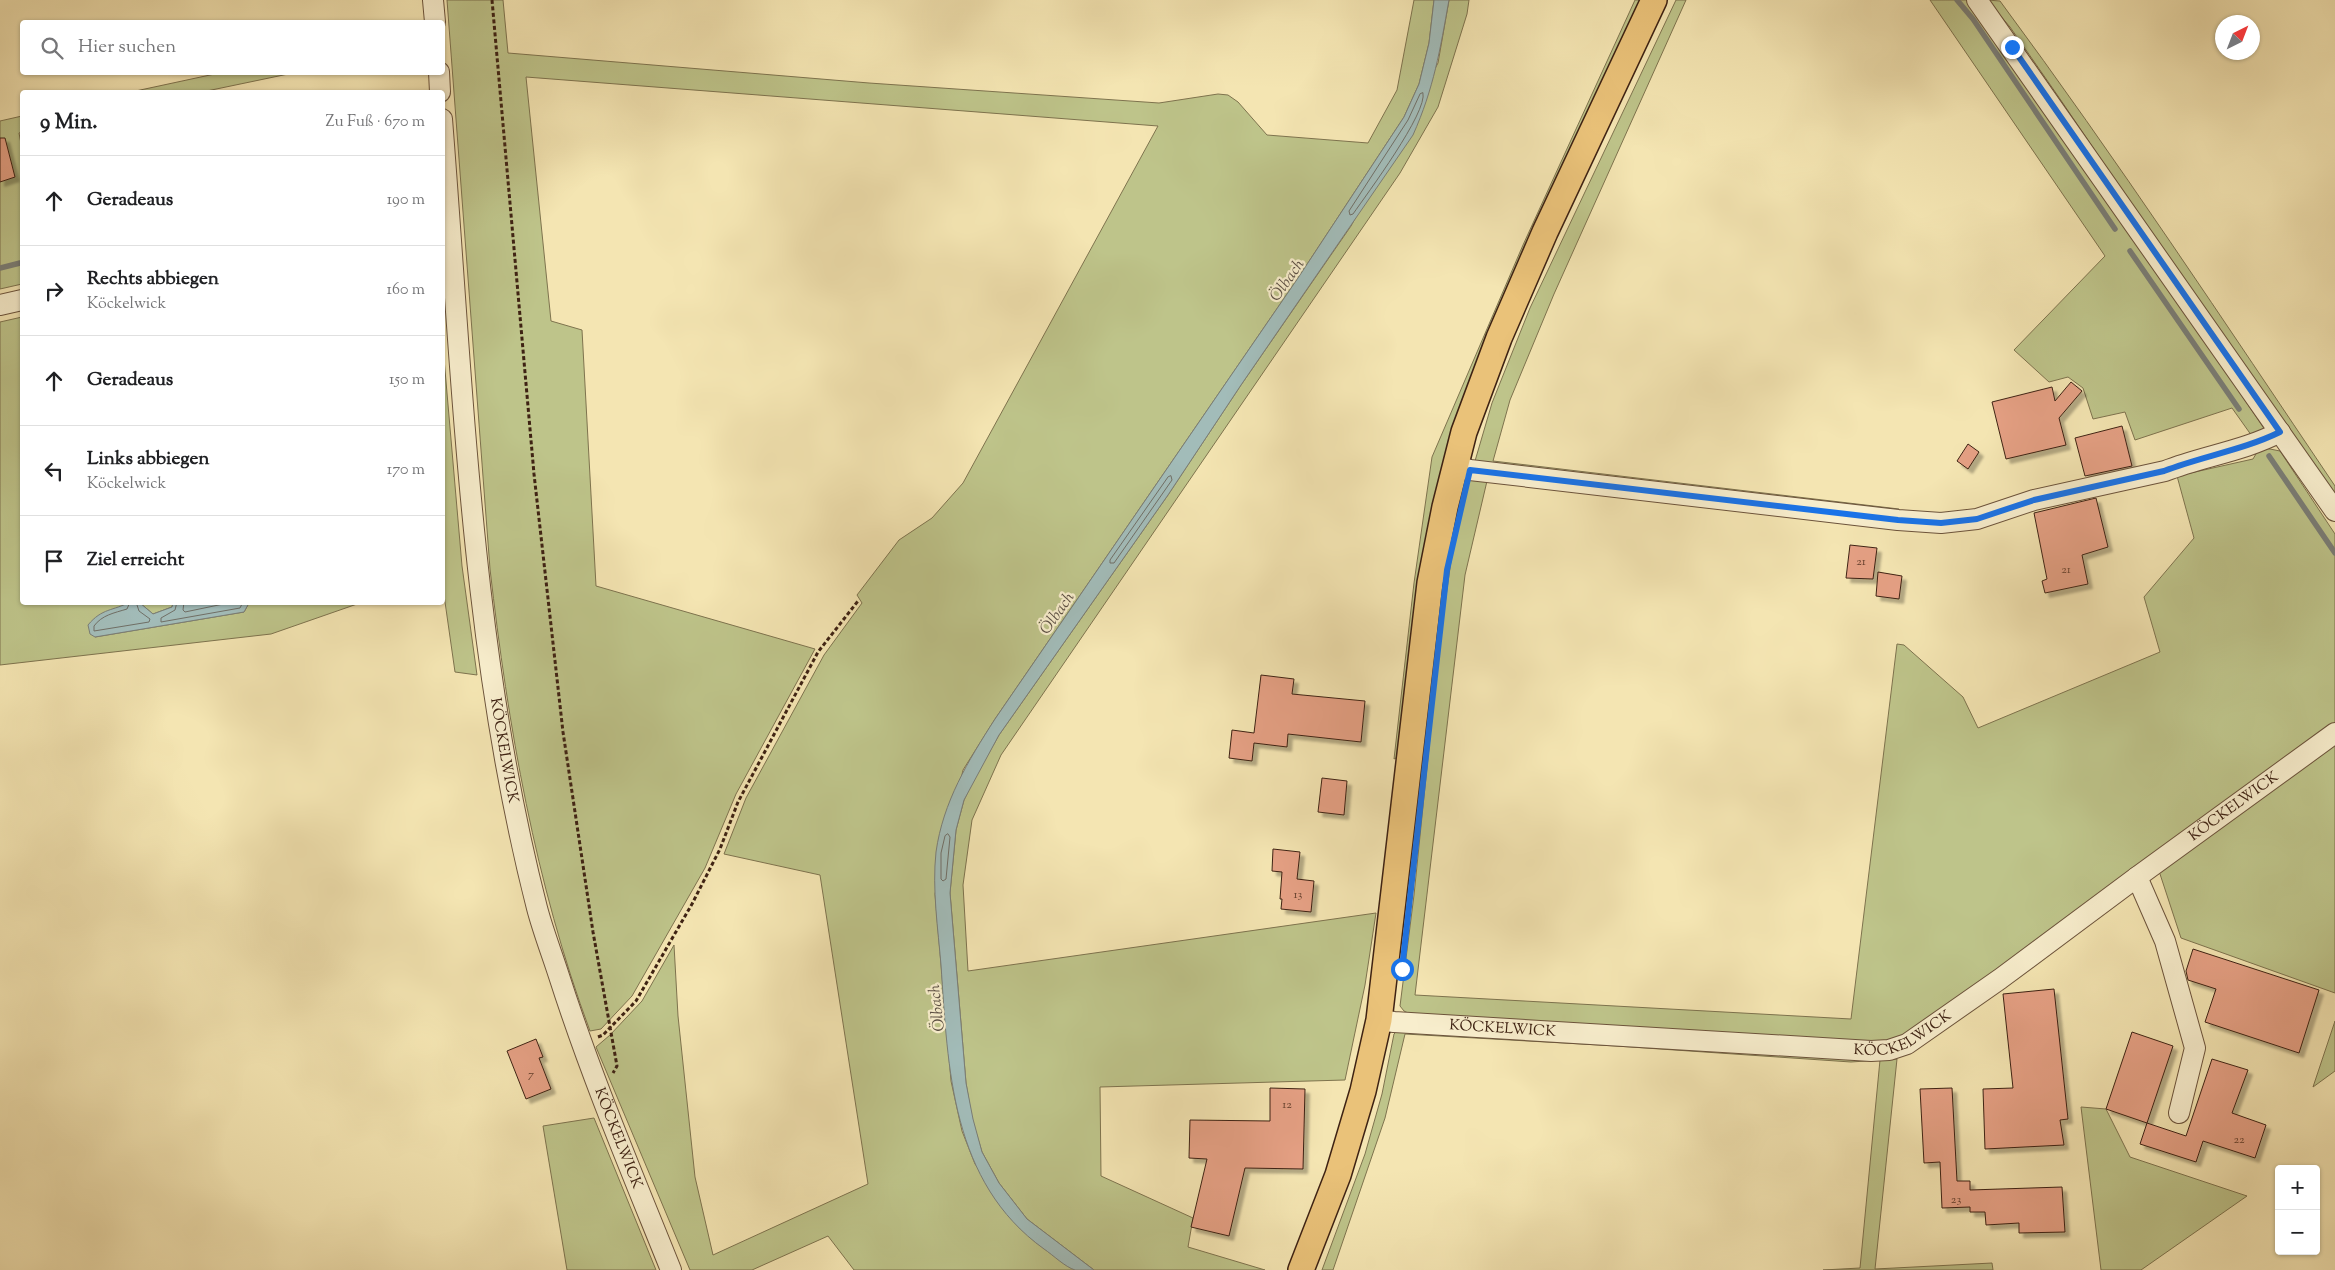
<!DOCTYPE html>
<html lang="de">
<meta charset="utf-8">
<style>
body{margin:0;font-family:"Sorts Mill Goudy",serif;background:#f2f2f2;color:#202124}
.controls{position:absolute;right:15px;bottom:15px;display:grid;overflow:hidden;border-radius:5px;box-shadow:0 1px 4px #0004}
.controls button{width:45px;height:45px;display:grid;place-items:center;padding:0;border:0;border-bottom:1px solid #e0e0e0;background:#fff;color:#202124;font:25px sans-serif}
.compass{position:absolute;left:2215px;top:15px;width:45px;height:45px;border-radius:50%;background:#fff;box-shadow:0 1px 4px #0004;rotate:42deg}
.stop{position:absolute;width:15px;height:15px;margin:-11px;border:4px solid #1a73e8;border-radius:50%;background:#fff}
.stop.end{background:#1a73e8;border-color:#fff;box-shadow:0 1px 5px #0008}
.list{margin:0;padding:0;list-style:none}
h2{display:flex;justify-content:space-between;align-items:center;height:65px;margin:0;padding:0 20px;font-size:21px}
h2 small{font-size:16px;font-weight:400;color:#757577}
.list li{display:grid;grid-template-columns:32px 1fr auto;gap:15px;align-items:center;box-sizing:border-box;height:90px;padding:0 20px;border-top:1px solid #e0e0e0}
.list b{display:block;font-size:19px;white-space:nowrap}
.list p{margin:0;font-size:16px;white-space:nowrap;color:#757577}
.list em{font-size:16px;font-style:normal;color:#757577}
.icon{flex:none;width:28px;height:28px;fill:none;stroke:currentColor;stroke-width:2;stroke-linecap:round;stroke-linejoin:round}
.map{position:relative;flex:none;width:2335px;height:1270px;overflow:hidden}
.search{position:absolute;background:#fff;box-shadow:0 1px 4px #0004;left:20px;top:20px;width:425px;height:55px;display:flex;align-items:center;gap:12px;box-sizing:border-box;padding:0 18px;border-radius:5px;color:#757577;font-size:19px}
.panel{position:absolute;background:#fff;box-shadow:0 1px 4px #0004;left:20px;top:90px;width:425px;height:515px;border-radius:5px}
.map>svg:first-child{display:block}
.green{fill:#bec48a;stroke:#7e734e}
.water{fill:#a2bcb9;stroke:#7a7e77}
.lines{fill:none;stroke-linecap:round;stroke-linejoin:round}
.shore{stroke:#706f66;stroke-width:1}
.stream{stroke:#7a7e77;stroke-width:5.5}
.building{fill:#e5a084;stroke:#3e2213;filter:url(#shadow)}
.minor-casing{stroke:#6c533b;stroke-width:22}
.major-casing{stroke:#3e2213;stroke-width:28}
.path{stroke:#3e2213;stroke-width:3;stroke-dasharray:4 2.5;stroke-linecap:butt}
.minor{stroke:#f8eecd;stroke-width:20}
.major{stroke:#eac279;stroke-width:25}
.route{stroke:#1a73e8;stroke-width:6}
.labels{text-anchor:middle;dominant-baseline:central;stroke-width:4.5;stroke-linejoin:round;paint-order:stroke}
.number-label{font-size:12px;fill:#68422f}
.street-label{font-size:15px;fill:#3e2213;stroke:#f8eecd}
.water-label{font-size:16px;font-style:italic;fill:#5c5045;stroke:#f8eecd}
</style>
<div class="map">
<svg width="2335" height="1270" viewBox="0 0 2335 1270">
<defs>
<filter id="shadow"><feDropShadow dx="4.5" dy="4.5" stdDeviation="1" flood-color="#0004"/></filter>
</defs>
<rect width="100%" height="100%" fill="#f4e5b2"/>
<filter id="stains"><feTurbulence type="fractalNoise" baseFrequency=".004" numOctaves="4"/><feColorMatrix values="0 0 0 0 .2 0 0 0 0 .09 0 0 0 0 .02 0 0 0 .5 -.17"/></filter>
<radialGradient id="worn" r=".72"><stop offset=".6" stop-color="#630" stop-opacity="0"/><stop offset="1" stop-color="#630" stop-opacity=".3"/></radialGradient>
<!-- green -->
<path class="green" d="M447,0H503L508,53L869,83L1159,103L1218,94L1228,95L1238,102L1267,135L1368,143L1397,90L1414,0H1434L1429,43L1419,84L1404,117L1298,278L995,719L963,770L935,894L951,1081L962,1131L975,1164L1034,1241L1075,1270H854L828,1236L752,1270H690L596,1047L610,1035L642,1001L674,945L678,1016L695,1177L713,1255L868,1184L820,875L724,854L746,798L824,655L862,603L857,595L899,540L932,518L963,483L1158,126L526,77L551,321L582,330L596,586L815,649L736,794L705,868L632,996L601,1029L590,1031C535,883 508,726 490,569Z
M1449,0H1469L1467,14L1438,107L1400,173L1001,755L972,820L963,885L968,971L1376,913L1365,985L1345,1080L1100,1087L1101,1176L1193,1218L1188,1247L1265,1270H1094L1027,1219L999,1183L982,1152L972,1119L966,1083L950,893L956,830L964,800L972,783L999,735L1168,495L1241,385L1351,226L1438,63Z
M1635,0H1646L1501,309L1398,757L1394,759L1414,583L1432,457L1523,245Z
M1676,0H1686L1554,294L1510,400L1493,461L1899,509L1898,515L1475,461L1492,403L1530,308Z
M1930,0H1968L2123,218L2265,430L2254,439L2232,408L2135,440L2125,412L2093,419L2083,388L2068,377L2049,382L2014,350L2105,256Z
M1987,0L2000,1C2117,159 2225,323 2335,486V505L2058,96L2010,27Z
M224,72L293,73L202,92H131Z
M22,116V132L19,133L22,149V284L0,289V121Z
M22,317V602L130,603L95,637L244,612L249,603H360L271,634L0,665V322Z
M443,347L462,566L477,675L455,672L442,581Z
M2260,447L2280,451L2335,534V726L1993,975L1894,1041L1881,1043L1412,1015L1404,1011L1400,1006L1414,895L1440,639L1451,561L1469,479L1487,481L1465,575L1415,995L1851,1019L1897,644L1904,645L1963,697L1978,728L2160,652L2144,597L2194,538L2177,476L2253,459Z
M140,603H173L172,607L153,614Z
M2335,736V993L2181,938L2160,874L2155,867Z
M2335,1021V1071L2313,1087Z
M1398,1030L1880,1060L1897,1059L1875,1269L1992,1263L1993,1270H1823L1860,1268L1880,1060L1851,1062L1616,1046L1405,1034L1385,1118L1333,1270H1322L1365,1154L1382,1094L1394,1034Z
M2081,1107L2106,1109L2130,1157L2247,1196L2141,1270H2101Z
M594,1118L656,1270H567L543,1126Z"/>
<!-- water -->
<path class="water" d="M1434,0H1449C1440,50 1434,88 1413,135L1241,385L1168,495L999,735L964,800L956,830L950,893L966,1083L973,1119L982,1152L999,1183L1027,1219L1094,1270C1089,1270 1081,1270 1075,1270C1065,1267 1053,1255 1044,1249C951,1182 948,1069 941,965C938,929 932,889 936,852C943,802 968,761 995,719L1298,278L1404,117L1419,84L1429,43Z
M130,602L140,603L153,614L172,607L173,603H249L244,612L95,637L90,634L88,625C102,608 113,611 130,602Z"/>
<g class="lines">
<!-- shore -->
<path class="shore" d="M1423,93C1428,112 1367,194 1353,214L1350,215L1349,211L1408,120L1420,94Z
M1171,476L1172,480L1114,563H1110V560L1168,477Z
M130,602L127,609C114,613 102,615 94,626V631L149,622L150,619L139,611L136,602
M177,602L175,610L161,618V622L240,608L243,602
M184,602L183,610L185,612L233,602
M948,834L950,837L946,879L943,881L941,879V853L945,836Z"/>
<!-- stream -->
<path class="stream" d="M1957,0L1973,19L2115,229
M2130,251L2239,409
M0,268L20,263
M2269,456L2335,553"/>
</g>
<!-- building -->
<path class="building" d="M0,138H5L15,177L0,182Z
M2071,382L2082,391L2059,418L2066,445L2006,459L1992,402L2052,387L2055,401Z
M2122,426L2132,466L2085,476L2075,438Z
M1968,444L1979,452L1968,469L1957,461Z
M2096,498L2108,547L2082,555L2088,584L2045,593L2042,581L2047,579L2034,513Z
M1850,545L1877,548L1873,579L1846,578Z
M1878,572L1902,576L1899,599L1876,596Z
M1261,675L1294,679L1292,694L1365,701L1361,742L1288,734L1287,747L1254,743L1252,761L1229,758L1232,730L1254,733Z
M1322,778L1347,781L1344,815L1318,812Z
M1273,849L1300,852L1297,879L1314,881L1311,912L1281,909L1282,899H1280L1282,872L1272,871Z
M2193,949L2319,990L2299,1053L2205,1022L2216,989L2188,980L2186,971Z
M2054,989L2068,1119L2060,1120L2064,1145L1985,1149L1983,1089L2013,1088L2003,994Z
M2132,1032L2173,1046L2147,1123L2106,1109Z
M536,1039L543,1057L539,1058L551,1089L526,1099L507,1051Z
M2212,1059L2248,1070L2232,1113L2266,1125L2255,1158L2203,1141L2196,1162L2140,1144L2147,1123L2186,1136Z
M1270,1088L1305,1089L1303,1169L1245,1168L1229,1236L1191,1227L1207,1159L1189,1158L1190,1120L1270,1121Z
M1952,1088L1957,1181H1970V1190L2062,1187L2065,1232L2019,1233V1223L1986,1225L1985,1212H1970V1207L1942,1208L1940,1162L1924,1163L1920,1089Z"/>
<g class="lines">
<!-- minor casing -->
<g class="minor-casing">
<g id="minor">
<path d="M433,0L435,22"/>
<path d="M1977,0L2335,511"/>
<path d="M439,72L440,92"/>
<path id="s1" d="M442,119C463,383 471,651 537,908C543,931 552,954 559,976C591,1076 632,1173 671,1270"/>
<path d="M0,305L22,300"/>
<path d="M1455,466L1470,470L1898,520L1941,523L1977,519L2034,500L2165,471C2203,456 2244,451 2280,432"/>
<path d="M2137,877L2165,941L2195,1048L2179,1113"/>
<path id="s2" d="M1379,1020L1394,1022L1871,1051L1889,1050L1907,1044L2000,979L2137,877L2335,733"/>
</g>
</g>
<!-- major casing -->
<g class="major-casing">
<path id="major" d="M1301,1270L1338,1175L1363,1091L1379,1020L1430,583L1445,507L1464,432L1499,338L1545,232L1654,0"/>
</g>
<!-- path -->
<path class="path" d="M492,0L534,474L563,732L593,932L617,1066L613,1073
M598,1037L603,1035L636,1001L692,904L720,849L738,802L818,652L858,601"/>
<!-- minor -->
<use href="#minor" class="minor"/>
<!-- major -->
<use href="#major" class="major"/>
</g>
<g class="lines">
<!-- route -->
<path class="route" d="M1402,969L1447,570L1470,470L1898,520L1941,523L1977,519L2034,500L2164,471C2203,456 2243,450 2280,432L2012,47"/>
</g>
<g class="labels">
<!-- number labels -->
<g class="number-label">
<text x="1861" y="562">21</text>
<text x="2066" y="570">21</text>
<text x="1298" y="895">13</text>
<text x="531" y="1075">7</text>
<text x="1287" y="1105">12</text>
<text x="2239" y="1140">22</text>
<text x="1956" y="1200">23</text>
</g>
<!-- street labels -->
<g class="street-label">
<text stroke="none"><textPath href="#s1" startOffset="635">KÖCKELWICK</textPath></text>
<text stroke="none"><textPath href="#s2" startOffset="934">KÖCKELWICK</textPath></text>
<text stroke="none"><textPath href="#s2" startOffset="124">KÖCKELWICK</textPath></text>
<text stroke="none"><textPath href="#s2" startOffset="529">KÖCKELWICK</textPath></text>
<text stroke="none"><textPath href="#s1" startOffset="1040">KÖCKELWICK</textPath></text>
</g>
<!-- water labels -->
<g class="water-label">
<text transform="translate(1288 281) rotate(-55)">Ölbach</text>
<text transform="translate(1058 614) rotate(-55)">Ölbach</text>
<text transform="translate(938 1008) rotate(-96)">Ölbach</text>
</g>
</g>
<rect width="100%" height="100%" filter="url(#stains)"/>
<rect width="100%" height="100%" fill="url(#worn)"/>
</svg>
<div class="controls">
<button>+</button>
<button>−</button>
</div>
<svg class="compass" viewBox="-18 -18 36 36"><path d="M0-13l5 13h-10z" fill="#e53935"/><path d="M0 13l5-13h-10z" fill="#757577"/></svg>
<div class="stop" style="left:1402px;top:969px"></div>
<div class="stop end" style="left:2012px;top:47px"></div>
<div class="search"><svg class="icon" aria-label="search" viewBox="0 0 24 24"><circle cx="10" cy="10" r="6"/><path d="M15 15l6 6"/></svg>Hier suchen</div>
<section class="panel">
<h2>9 Min.<small>Zu Fuß · 670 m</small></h2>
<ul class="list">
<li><svg class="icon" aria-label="ahead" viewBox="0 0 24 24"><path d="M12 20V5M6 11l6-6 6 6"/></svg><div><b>Geradeaus</b></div><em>190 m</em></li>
<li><svg class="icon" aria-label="right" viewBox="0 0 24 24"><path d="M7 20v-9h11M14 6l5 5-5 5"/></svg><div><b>Rechts abbiegen</b><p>Köckelwick</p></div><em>160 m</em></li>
<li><svg class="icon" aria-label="ahead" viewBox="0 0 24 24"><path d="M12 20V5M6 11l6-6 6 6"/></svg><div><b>Geradeaus</b></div><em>150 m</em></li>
<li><svg class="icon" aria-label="left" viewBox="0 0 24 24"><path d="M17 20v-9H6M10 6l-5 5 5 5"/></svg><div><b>Links abbiegen</b><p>Köckelwick</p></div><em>170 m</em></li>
<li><svg class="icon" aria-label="arrive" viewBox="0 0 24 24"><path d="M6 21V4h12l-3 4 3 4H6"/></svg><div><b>Ziel erreicht</b></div></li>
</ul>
</section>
</div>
